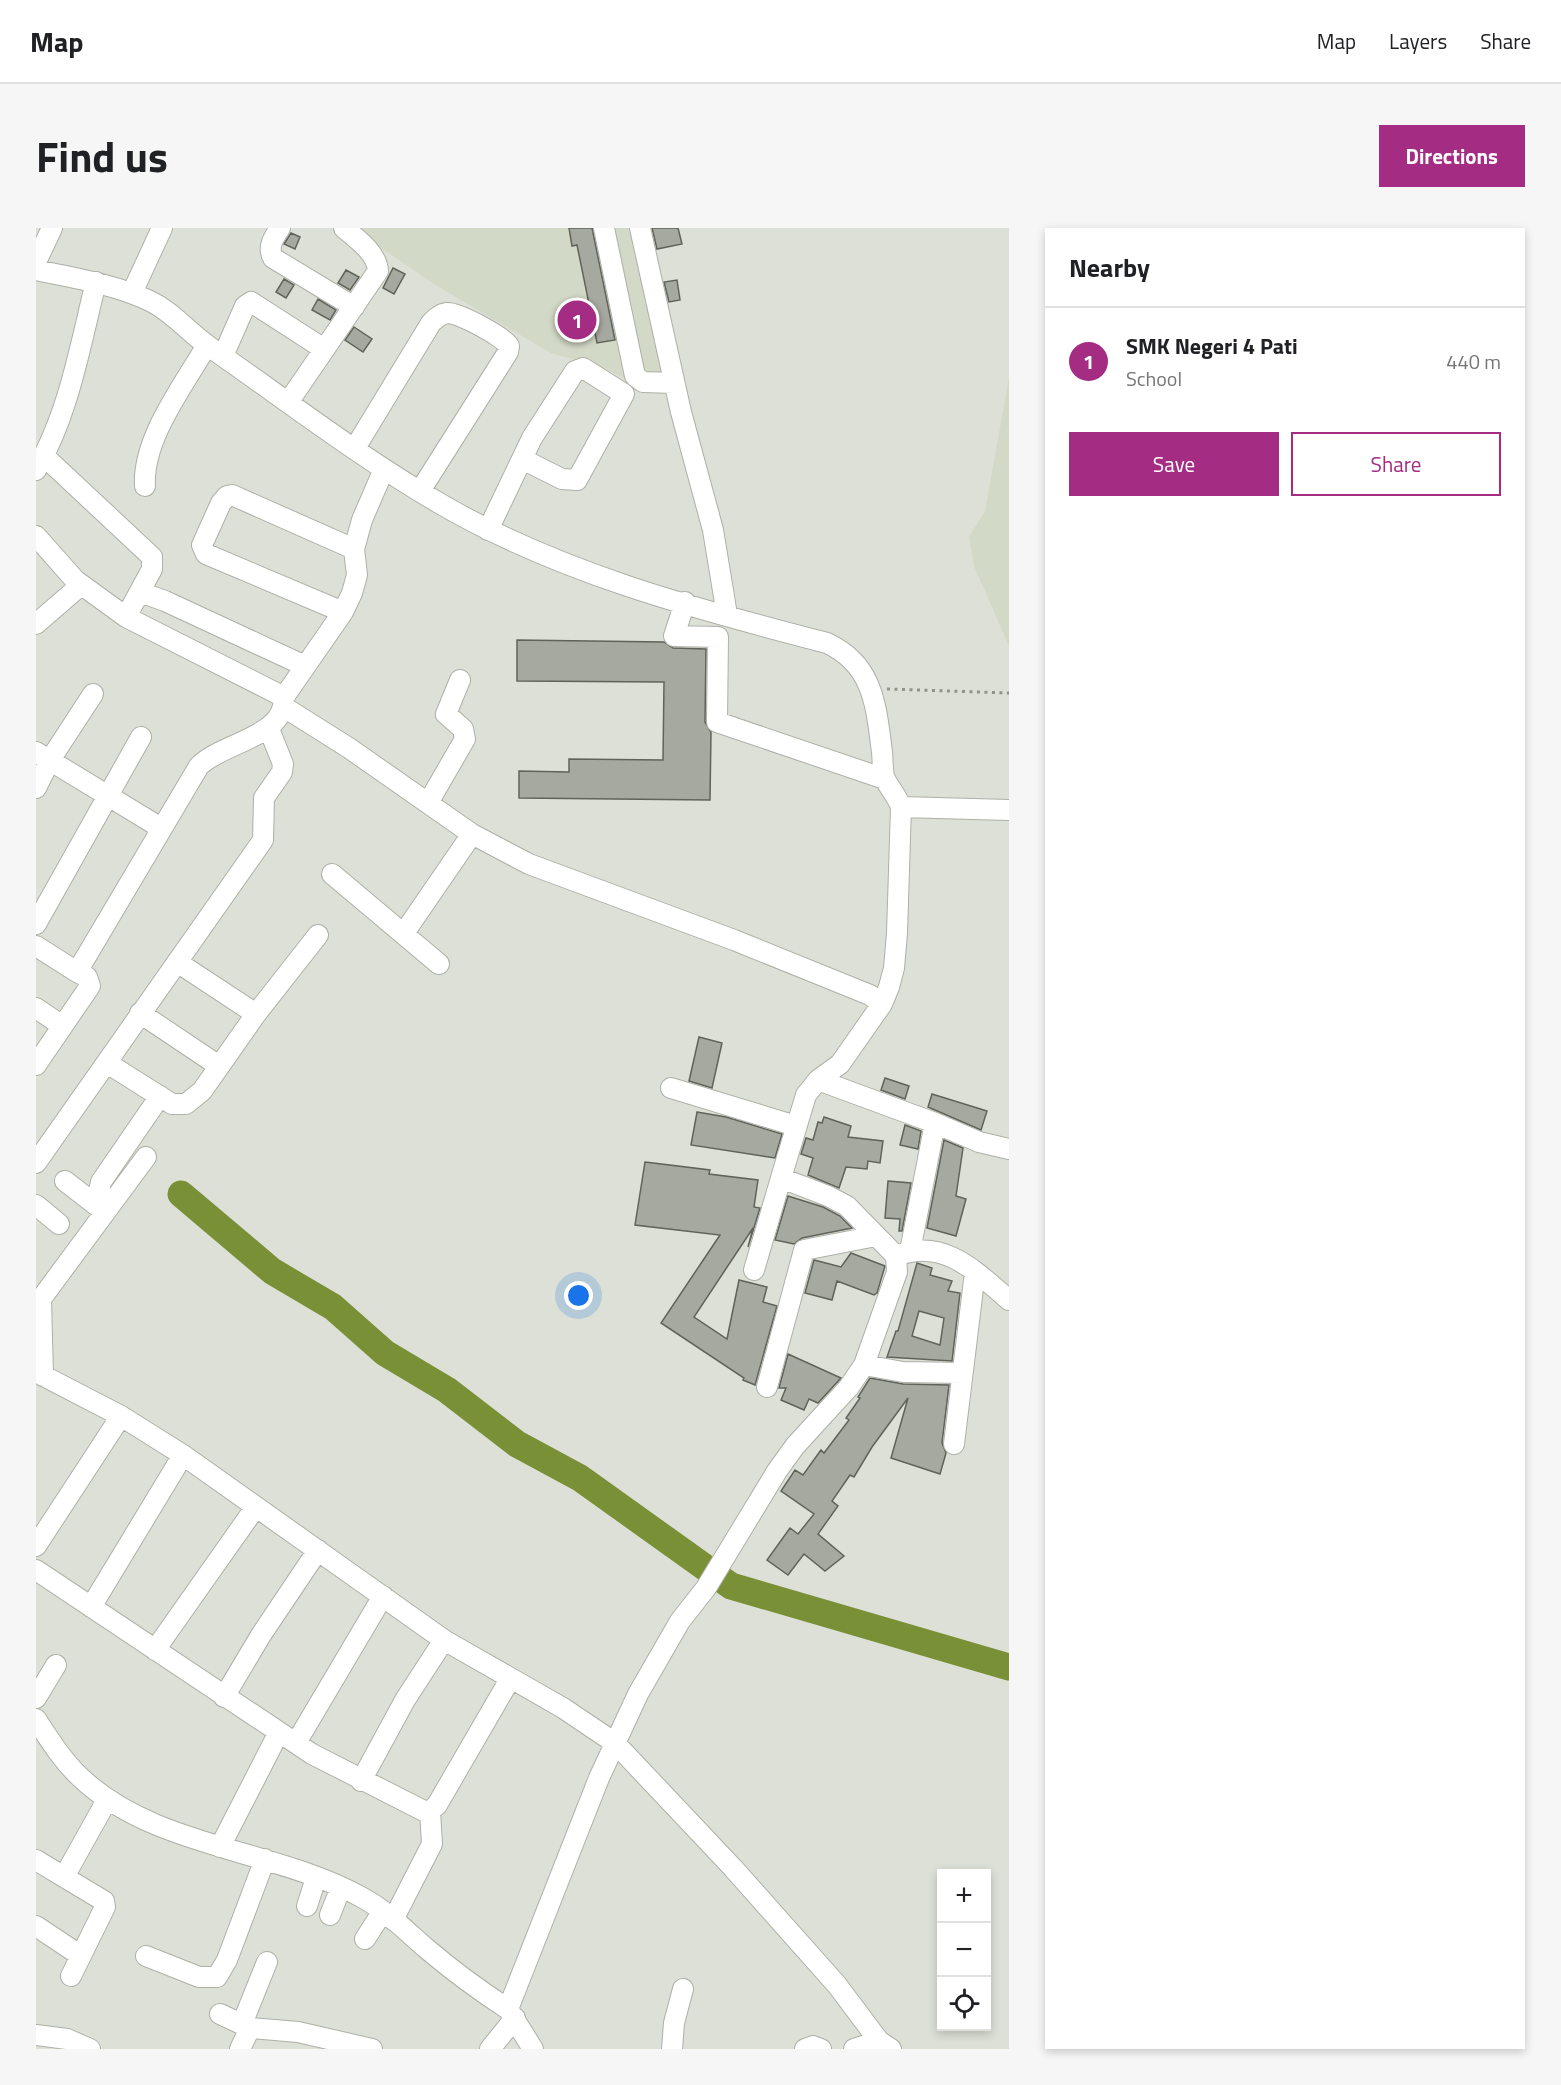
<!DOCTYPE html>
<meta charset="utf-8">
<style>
body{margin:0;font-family:"Titillium Web",sans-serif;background:#f6f6f6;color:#202124}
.controls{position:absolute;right:18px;bottom:18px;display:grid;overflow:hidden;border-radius:0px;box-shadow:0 3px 9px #0003}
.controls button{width:54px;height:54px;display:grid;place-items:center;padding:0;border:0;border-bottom:2px solid #e0e0e0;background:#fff;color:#202124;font:30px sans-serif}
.you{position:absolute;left:543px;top:1068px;width:21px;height:21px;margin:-15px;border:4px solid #fff;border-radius:50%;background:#1a73e8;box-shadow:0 0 0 9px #1a73e833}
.badge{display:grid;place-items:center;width:39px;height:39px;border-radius:50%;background:#a42c83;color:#fff;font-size:20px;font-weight:700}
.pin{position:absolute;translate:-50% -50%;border:3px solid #fff;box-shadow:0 2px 6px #0006}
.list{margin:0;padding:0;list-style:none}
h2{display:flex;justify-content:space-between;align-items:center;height:78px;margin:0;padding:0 24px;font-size:26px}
h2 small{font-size:20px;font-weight:400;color:#757577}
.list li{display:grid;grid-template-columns:39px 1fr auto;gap:18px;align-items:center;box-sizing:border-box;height:108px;padding:0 24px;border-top:2px solid #e0e0e0}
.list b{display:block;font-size:22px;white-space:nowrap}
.list p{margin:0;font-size:20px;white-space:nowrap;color:#757577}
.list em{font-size:20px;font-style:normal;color:#757577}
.actions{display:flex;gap:12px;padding:18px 24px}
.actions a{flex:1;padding:14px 0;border:2px solid #a42c83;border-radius:0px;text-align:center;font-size:21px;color:#a42c83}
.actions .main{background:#a42c83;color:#fff}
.icon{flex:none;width:33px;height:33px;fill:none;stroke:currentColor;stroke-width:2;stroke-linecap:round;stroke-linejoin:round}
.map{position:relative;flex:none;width:973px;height:1821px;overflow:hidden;border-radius:0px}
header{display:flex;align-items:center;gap:36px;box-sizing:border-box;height:84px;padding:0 30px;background:#fff;border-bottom:2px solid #e0e0e0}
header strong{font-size:28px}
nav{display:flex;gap:33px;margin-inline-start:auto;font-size:21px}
.intro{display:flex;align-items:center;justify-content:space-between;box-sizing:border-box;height:144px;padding:0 36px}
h1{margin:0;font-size:42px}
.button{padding:15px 27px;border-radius:0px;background:#a42c83;color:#fff;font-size:21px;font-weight:700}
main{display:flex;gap:36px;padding:0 36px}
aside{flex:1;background:#fff;border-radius:0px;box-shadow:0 3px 9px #0003}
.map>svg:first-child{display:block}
.built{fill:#d3d9c7}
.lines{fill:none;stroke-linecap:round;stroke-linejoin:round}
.river{stroke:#799037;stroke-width:27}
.building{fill:#a6a99f;stroke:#60635a;stroke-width:1.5;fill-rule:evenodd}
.minor-casing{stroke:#adb0a6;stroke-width:22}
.path{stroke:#91938b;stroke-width:3;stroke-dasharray:3 4.5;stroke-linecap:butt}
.minor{stroke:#fff;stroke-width:20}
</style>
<header>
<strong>Map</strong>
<nav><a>Map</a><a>Layers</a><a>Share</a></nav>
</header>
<div class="intro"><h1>Find us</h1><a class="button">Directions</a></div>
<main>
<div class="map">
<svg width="973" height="1821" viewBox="0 0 973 1821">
<rect width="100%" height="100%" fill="#dde0d6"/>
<!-- built -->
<path class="built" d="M316,0H604L641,168L606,160L568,140L515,125L401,58Z
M973,150V418L938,338L933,309L949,283Z"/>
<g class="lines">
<!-- river -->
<path class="river" d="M145,966L236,1043L297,1079L349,1125L411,1162L481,1216L544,1250L695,1358L973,1439"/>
</g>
<!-- building -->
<path class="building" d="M533,0H556L579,112L561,115L541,17L536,18Z
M616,0H642L646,16L621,21Z
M255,5L264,9L259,21L248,16Z
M357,40L369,46L358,66L347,60Z
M310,42L323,49L314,62L302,55Z
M248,51L258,57L250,70L240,64Z
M641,52L644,72L633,74L628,54Z
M282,71L300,82L294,92L276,82Z
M318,99L336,111L327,124L309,112Z
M481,412L628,414L637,420L670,421L669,494L675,504L674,572L483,570V543L533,544V531L627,532L628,454L481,453Z
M663,809L686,815L676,860L653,853Z
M849,850L873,858L869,871L845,862Z
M896,866L951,883L945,902L892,879Z
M661,884L690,889L746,906L739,930L655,917Z
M788,889L815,898L812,909L847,913L844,935L832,933L831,941L810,939L803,960L772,947L777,930L765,926L770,910L777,912L782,894L786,895Z
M869,897L885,903L882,921L864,917Z
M908,912L927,920L920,968L930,971L920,1008L891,1000Z
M609,934L674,942L673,946L722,952L718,979L724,980L712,1019L717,1000L658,1089L691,1111L703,1052L731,1059L727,1074L741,1078L719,1157L707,1152L708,1150L625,1095L684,1007L599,997Z
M852,953L875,955L866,1003H863L864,991L849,990Z
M752,968L787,979L804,988L816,1000L766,1010L758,1016L739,1012Z
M815,1025L849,1038L841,1065L838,1067L801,1053L796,1072L769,1065L778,1032L805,1039Z
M881,1035L896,1040L894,1047L916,1053L912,1063L924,1065L916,1133L851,1129L860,1103H862ZM883,1083L908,1090L904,1117L876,1108Z
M752,1126L805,1150L782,1175L773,1171L768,1182L745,1172L750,1160H743Z
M834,1150L867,1156L913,1157L906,1215L910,1225L904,1246L855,1230L872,1170L836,1219L818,1249L814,1247L796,1273L802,1278L782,1306L808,1328L789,1343L768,1326L752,1347L731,1332L754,1300L762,1306L778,1286L745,1263L759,1242L767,1247L785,1222L788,1225L813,1192L810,1190L824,1170L822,1169Z"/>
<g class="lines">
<!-- minor casing -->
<g class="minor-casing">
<path id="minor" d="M244,0C238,9 231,19 237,30L318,79
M568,0L599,148L607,154L638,155
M604,0L645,184L677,302L691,387
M0,34L16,0
M0,42C38,50 78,56 114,73C137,84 153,105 175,120C250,172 324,229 403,275C521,344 659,381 791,415C838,437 840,478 846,524C847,532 846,544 849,551C854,561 861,568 865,579L861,705L858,740L853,759L846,776L804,836L782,852L770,867L745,950L792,968L811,978L860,1028L861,1044L828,1137L813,1159L759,1218L741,1243L670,1360L644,1393L602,1466L563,1550L472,1781L497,1821
M96,65L126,0
M187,128L209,78L215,74L288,121
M253,173L342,43C341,25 321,11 308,0
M319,220L395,95C400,90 404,86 411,85C422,84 468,109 473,118L472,124L384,263
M8,228L116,329V341L90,389
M0,242C33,185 44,118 60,54
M109,258C106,211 148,157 171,117
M452,302L496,210L539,143L547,140L588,166L541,252L526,251L486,231
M0,308L39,352L90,389L248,469
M104,364L129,373L269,438
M649,374L638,408L682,409L681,494L849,551
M307,384L170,326L166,317L185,275L191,268L196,267L318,321
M0,396L45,357
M248,479L313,520L436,606L493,636L698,712L834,767L846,776
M0,524L125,600
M0,560L14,532L57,466
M392,575L429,511L427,501L410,486L424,452
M865,579L973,582
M296,646L403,736
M0,696L105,509
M368,705L436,606
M0,718L41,744
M141,734L220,786
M0,780L25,797
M104,785L183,838
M71,835L136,876H150L166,863L220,786L282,707
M0,837L54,758L51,749L41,744L163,538C187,514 250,509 248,469L307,384L316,365L321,347L318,321L326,292L348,241
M782,852L899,895L943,914L973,921
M635,860L760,898
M0,935L227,612L228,570L246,544L247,536L233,501
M29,953L69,984
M0,977L23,996
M74,978L62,967L65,954L124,868
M874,1023L899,895
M863,1027C909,1010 941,1045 973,1072
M718,1042L745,950
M828,1137L867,1144L926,1145
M0,1144L85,1188L147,1227L408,1412L527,1480L579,1515L697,1640L801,1757L843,1813L855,1821
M7,1148L5,1071L110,929
M731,1159L768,1022L840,1008
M918,1216L939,1044
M0,1318L85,1188
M0,1342L276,1526L388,1583H394L401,1577L474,1451
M55,1379L147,1227
M119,1422L219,1280
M188,1469L225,1407L282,1322
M0,1470L20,1437
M0,1491C13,1511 26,1532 44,1549C118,1620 240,1621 327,1670C351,1683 371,1704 391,1721C417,1743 444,1763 472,1781
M260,1515L347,1368
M325,1553L369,1472L408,1412
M184,1619L243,1504
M0,1632L28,1649
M271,1678L280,1650
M294,1687L305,1659
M357,1692L396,1616L394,1583
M0,1698L45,1728
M329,1711L347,1683
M110,1728L163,1749H181L191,1732L229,1631
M35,1748L69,1679L68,1673L28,1649L71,1572
M184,1786L214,1800L262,1804L336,1821
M206,1796L231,1734
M0,1807L31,1811L54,1821
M204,1821L214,1800
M454,1821L479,1790
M636,1821L638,1795L647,1761
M769,1821L777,1818L785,1821
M818,1821L843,1813"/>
</g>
<!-- path -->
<path class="path" d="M851,461L973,465"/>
<!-- minor -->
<use href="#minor" class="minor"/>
</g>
</svg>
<div class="controls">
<button>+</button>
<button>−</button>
<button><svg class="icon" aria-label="locate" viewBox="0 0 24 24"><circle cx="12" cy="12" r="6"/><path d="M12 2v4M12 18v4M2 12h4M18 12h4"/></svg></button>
</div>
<div class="you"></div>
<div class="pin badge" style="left:541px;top:92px">1</div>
</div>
<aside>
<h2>Nearby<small></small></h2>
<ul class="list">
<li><span class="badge">1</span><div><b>SMK Negeri 4 Pati</b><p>School</p></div><em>440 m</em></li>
</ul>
<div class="actions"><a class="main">Save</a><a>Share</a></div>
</aside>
</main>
